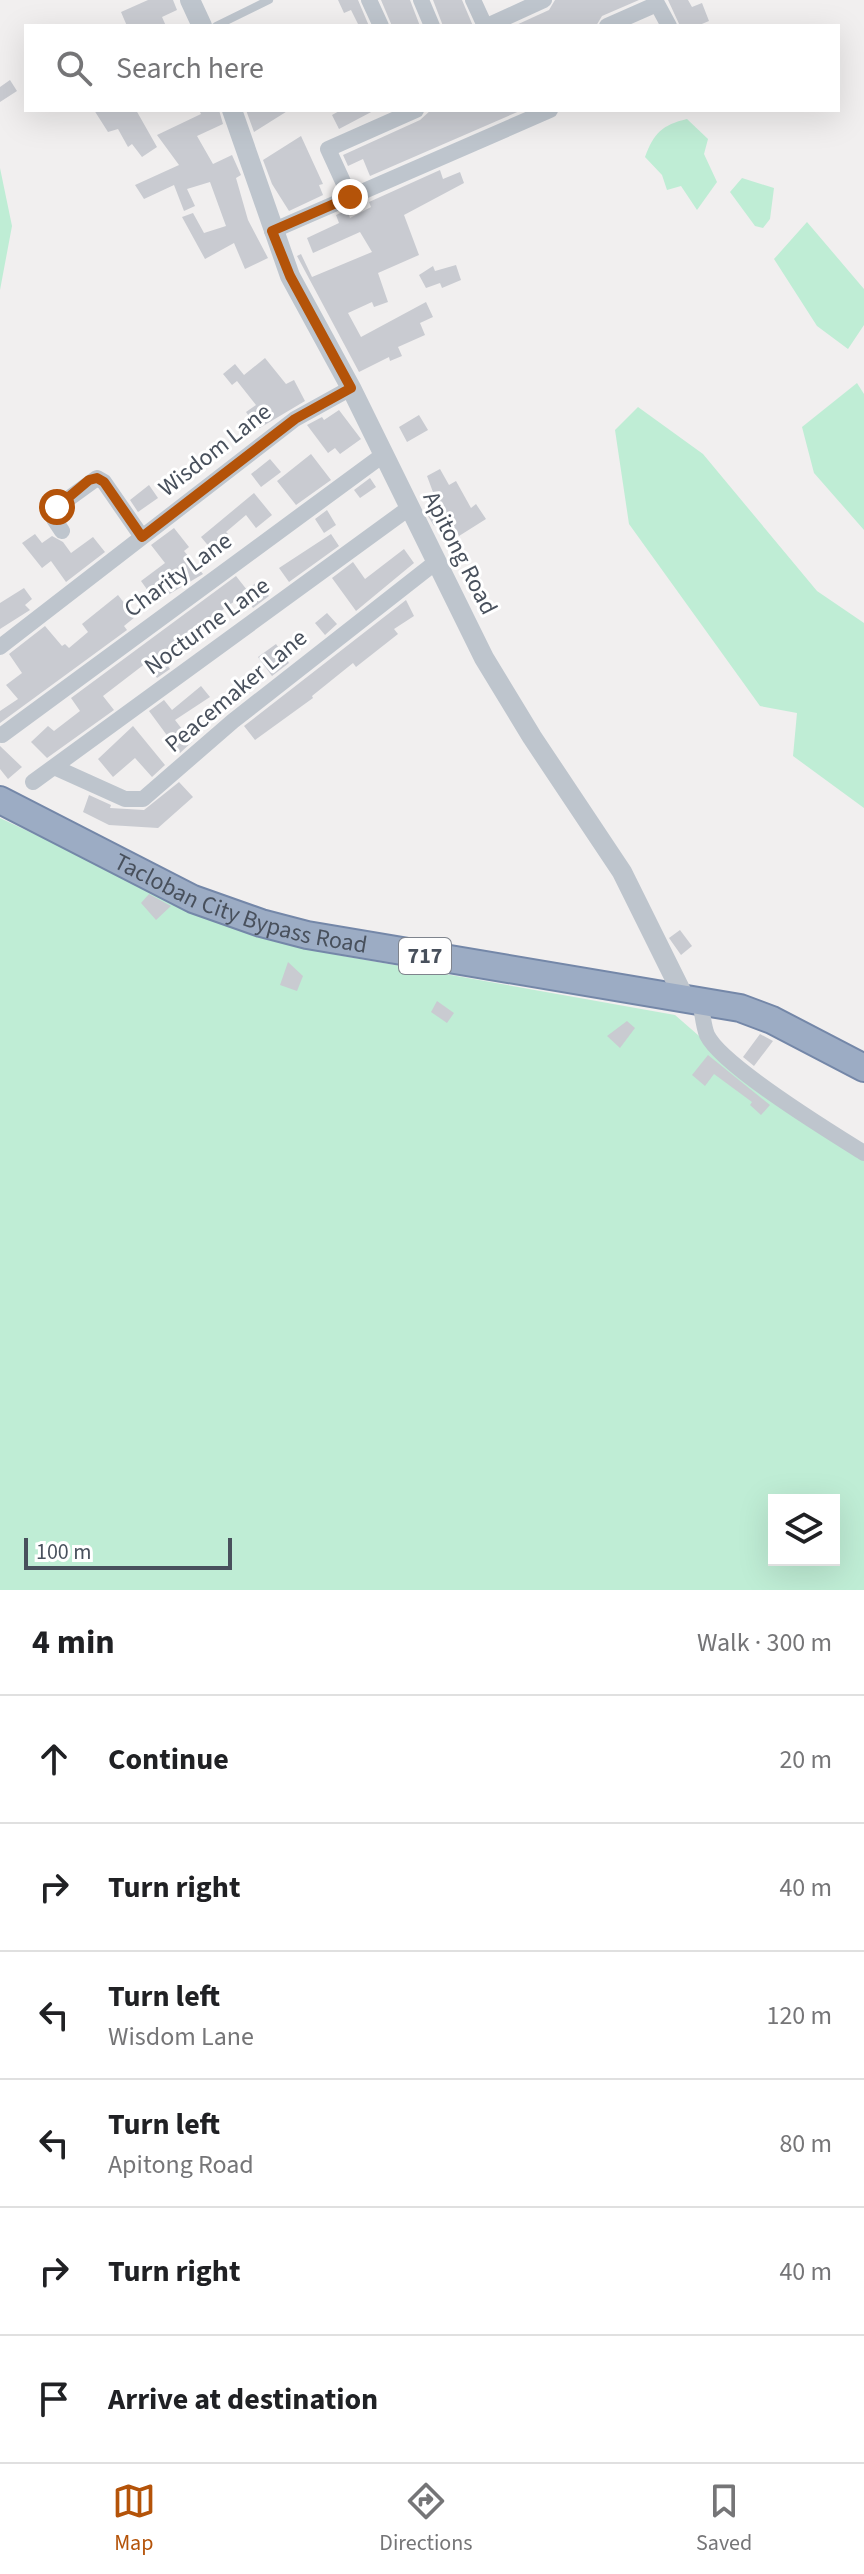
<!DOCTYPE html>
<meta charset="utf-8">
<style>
body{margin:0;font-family:"Source Sans 3",sans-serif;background:#f6f6f6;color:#202124}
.controls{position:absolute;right:24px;bottom:24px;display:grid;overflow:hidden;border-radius:0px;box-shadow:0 8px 32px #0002}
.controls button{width:72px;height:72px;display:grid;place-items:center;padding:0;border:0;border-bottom:2px solid #e0e0e0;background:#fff;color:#202124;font:40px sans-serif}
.scale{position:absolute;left:24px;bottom:20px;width:208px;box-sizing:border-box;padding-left:8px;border:4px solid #48505c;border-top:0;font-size:22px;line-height:28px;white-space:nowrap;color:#48505c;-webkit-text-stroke:6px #fff;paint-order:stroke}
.stop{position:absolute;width:24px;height:24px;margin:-18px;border:6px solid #b45309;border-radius:50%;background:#fff}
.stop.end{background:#b45309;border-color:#fff;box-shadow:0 2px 8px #0008}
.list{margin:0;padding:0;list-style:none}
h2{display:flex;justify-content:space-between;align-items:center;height:104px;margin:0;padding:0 32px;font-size:34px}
h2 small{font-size:26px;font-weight:400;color:#757577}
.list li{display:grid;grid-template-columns:52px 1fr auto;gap:24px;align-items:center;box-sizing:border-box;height:128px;padding:0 32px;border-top:2px solid #e0e0e0}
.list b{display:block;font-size:30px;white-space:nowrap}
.list p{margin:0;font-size:26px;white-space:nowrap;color:#757577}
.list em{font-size:26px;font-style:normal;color:#757577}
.icon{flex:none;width:44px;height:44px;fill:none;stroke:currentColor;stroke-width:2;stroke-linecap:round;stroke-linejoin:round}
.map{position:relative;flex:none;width:864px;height:1590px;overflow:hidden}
.search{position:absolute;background:#fff;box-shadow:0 8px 32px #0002;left:24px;right:24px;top:24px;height:88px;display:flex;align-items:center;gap:20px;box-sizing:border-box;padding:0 28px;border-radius:0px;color:#757577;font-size:30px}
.sheet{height:872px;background:#fff}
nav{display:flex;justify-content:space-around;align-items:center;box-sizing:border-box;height:112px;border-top:2px solid #e0e0e0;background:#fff;font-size:22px;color:#757577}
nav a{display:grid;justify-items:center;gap:4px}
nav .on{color:#b45309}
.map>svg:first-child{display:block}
.green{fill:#bfedd5;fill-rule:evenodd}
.building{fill:#c9cbd1}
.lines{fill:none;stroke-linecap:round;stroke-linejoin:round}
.trunk-casing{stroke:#7487a8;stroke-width:30}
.service{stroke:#bec5cd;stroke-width:8}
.minor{stroke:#bec5cd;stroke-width:16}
.tertiary{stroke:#bec5cd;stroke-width:20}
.trunk{stroke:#9cacc4;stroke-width:26}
.route{stroke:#b45309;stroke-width:10}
.labels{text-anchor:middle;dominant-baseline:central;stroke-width:6;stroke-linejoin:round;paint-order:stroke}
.shield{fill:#fff;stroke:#7f848d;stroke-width:2}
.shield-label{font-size:22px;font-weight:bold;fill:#48505c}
.street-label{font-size:24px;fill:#48505c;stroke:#fff}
</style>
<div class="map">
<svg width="864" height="1590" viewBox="0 0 864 1590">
<rect width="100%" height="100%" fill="#f1efef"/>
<!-- green -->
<path class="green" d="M687,119L708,139L704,154L717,182L697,210L681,186L667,190L662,175L645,157C654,133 662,125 687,119Z
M0,168L12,226L0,290Z
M742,178L774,188L770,219L763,228L755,226L730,192Z
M807,222L864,289V325L848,349L817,326L774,259Z
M857,383L864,394V530L814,473L802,427Z
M638,407L703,454L817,591L864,623V808L793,756L797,713L760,706L629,524L615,430Z
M0,818L209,916L338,955L675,1015L784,1110L864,1161V1590H0ZM774,1500H834V1560H774Z"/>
<!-- building -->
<path class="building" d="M148,0H173L177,10L162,17L166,26H127L121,12Z
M338,0H358L369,26H359L351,10L344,13Z
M381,0H410L420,26H392Z
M433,0H462L473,26H443Z
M555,0H639L602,16L596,26H514L549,10Z
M668,0H688L692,7L702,3L709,21L697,26H680Z
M10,80L17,91L0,102V87Z
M94,110H136L157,147L142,157L132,144L128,147L118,129L108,132Z
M199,110H219L223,124L197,136L213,164L232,155L241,175L236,178L248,220L268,258L245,269L234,243L205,259L182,217L193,213L204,233L226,226L210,182L187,189L195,206L184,211L174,185L144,199L135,185L179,165L157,135L201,114Z
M246,110H289L254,132Z
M341,110H375L339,129L332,115Z
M431,110H522L370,176L363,159L348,166L343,155L420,120Z
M301,136L323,184L319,185L323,195L289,211L272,184L263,160Z
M440,170L443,179L460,172L464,183L404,215L419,255L378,273L388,302L374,307L372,302L348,313L361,337L426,302L433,317L420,323L425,335L398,347L402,356L390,361L389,357L359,372L297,256L301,254L312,277L372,252L360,232L313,253L307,238L339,223L336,215L347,210L350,218L371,207L369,202Z
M456,265L461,280L442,288L440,283L426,288L419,275L433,266L435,271Z
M265,358L286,384L294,380L305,401L258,429L246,412L256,405L237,381L232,385L223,374L235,364L244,375Z
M339,410L361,439L340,454L335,448L328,453L307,425L322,417L324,420Z
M419,415L428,430L407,442L399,427Z
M311,454L331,480L296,505L277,481Z
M270,459L281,472L261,487L251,474Z
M440,469L449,485L456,481L471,508L476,504L486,519L459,536L449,518L434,526L428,516L433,513L429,507L437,503L427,476Z
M370,478L376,487L360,498L354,490Z
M149,485L158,498L138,512L130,500Z
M254,493L272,515L256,528L246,515L226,532L228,534L222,539L228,546L216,555L201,537Z
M327,510L336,525L324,533L315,519Z
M174,528L189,547L184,551L203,574L156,602L141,581L165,563L151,545Z
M35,534L42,543L52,536L63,542L71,553L93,537L105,552L66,582L51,561L42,568L22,543Z
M331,534L339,546L289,582L279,568Z
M404,549L414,563L356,611L332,578L353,562L365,579Z
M236,576L247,590L257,582L269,596L253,608L243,595L161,655L170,669L157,678L146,663L103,696L114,710L47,758L31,742L48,726L54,731L80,711L71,698Z
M24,588L32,599L25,605L30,610L0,629V603Z
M118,595L135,617L124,626L127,630L0,723V711L18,699L6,685L22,673L9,654L45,626L62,646L65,644L69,648L88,632L82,624Z
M406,600L414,616L394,629L398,634L356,667L353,663L312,696L313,698L255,740L244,726Z
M327,613L337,624L325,635L315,623Z
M276,644L289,663L272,676L258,657Z
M201,686L210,697L175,720L192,742L180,753L149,711L164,700L172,710Z
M133,726L165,765L152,777L135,758L113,777L98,759Z
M0,746L22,767L8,779L0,769Z
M179,782L193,797L158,828L109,825L83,812L89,795L111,805L110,808L144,810Z
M149,894L171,906L156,920L141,903Z
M680,930L692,946L681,955L669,938Z
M288,962L303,976L297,991L280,985Z
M437,1001L454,1013L447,1023L431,1012Z
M627,1021L635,1028L620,1048L607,1036Z
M760,1034L773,1041L754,1066L743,1057Z
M708,1055L770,1105L761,1115L750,1105L752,1102L714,1074L705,1086L692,1075Z"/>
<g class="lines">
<!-- trunk casing -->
<g class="trunk-casing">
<g id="trunk">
<path id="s1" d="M0,800L193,899L261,923L307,935L740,1008L772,1020L864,1068"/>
</g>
</g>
<!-- service -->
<path class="service" d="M216,26L269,0"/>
<!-- minor -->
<path class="minor" d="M369,0L381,26
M421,0L432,26
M473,0L485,26
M655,0L669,26
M487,26L544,0
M607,26L657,4
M350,197L328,149L416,110
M272,231L550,110
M62,531L54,519L57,507L97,478L104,482L142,537
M0,647L295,419L351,388
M2,735L383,455
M54,767L125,799H143L233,721L436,562
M33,782L409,508
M700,999C702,1010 703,1025 707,1035C722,1066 832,1133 864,1153"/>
<!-- tertiary -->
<path class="tertiary" d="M190,0L202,26
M232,110L290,276L351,388L484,658L532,737L622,872L684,997"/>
<!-- trunk -->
<use href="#trunk" class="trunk"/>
</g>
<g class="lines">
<!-- route -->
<path class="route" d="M57,507L89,480L97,478L104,482L142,537L295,419L351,388L290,276L272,231L350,197"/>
</g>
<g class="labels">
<!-- shield labels -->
<rect class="shield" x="399" y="938" width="52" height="36" rx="6"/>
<g class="shield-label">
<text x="425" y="956">717</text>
</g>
<!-- street labels -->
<g class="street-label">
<text transform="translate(215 450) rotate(-38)">Wisdom Lane</text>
<text transform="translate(460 553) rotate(63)">Apitong Road</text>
<text transform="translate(178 575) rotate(-36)">Charity Lane</text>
<text transform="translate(207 626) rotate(-36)">Nocturne Lane</text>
<text transform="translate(236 691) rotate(-40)">Peacemaker Lane</text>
<text stroke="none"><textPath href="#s1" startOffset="264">Tacloban City Bypass Road</textPath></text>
</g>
</g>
</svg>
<div class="controls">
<button><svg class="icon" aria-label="layers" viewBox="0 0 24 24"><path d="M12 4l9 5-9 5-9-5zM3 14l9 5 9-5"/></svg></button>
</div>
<div class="scale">100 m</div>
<div class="stop" style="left:57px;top:507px"></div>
<div class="stop end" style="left:350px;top:197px"></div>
<div class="search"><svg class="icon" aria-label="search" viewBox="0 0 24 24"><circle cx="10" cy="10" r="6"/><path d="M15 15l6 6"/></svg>Search here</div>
</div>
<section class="sheet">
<h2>4 min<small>Walk · 300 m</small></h2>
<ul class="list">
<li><svg class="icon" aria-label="ahead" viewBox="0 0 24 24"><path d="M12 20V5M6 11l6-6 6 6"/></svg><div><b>Continue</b></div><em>20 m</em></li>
<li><svg class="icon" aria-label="right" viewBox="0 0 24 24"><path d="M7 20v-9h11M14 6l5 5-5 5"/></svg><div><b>Turn right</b></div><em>40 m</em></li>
<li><svg class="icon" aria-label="left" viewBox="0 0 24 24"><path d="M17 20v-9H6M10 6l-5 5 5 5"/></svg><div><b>Turn left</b><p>Wisdom Lane</p></div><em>120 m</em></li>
<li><svg class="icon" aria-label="left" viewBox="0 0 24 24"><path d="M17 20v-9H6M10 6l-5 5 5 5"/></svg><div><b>Turn left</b><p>Apitong Road</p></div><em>80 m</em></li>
<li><svg class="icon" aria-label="right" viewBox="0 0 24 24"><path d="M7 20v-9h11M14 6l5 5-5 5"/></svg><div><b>Turn right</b></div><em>40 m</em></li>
<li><svg class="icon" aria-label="arrive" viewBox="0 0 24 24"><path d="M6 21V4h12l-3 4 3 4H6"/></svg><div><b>Arrive at destination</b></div></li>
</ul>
</section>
<nav>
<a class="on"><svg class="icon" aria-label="map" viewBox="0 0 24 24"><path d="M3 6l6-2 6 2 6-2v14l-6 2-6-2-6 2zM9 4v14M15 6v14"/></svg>Map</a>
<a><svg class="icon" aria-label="directions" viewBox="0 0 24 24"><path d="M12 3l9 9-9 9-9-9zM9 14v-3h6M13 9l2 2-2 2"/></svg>Directions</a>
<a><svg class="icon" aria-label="saved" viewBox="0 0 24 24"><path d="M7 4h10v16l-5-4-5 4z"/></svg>Saved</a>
</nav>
